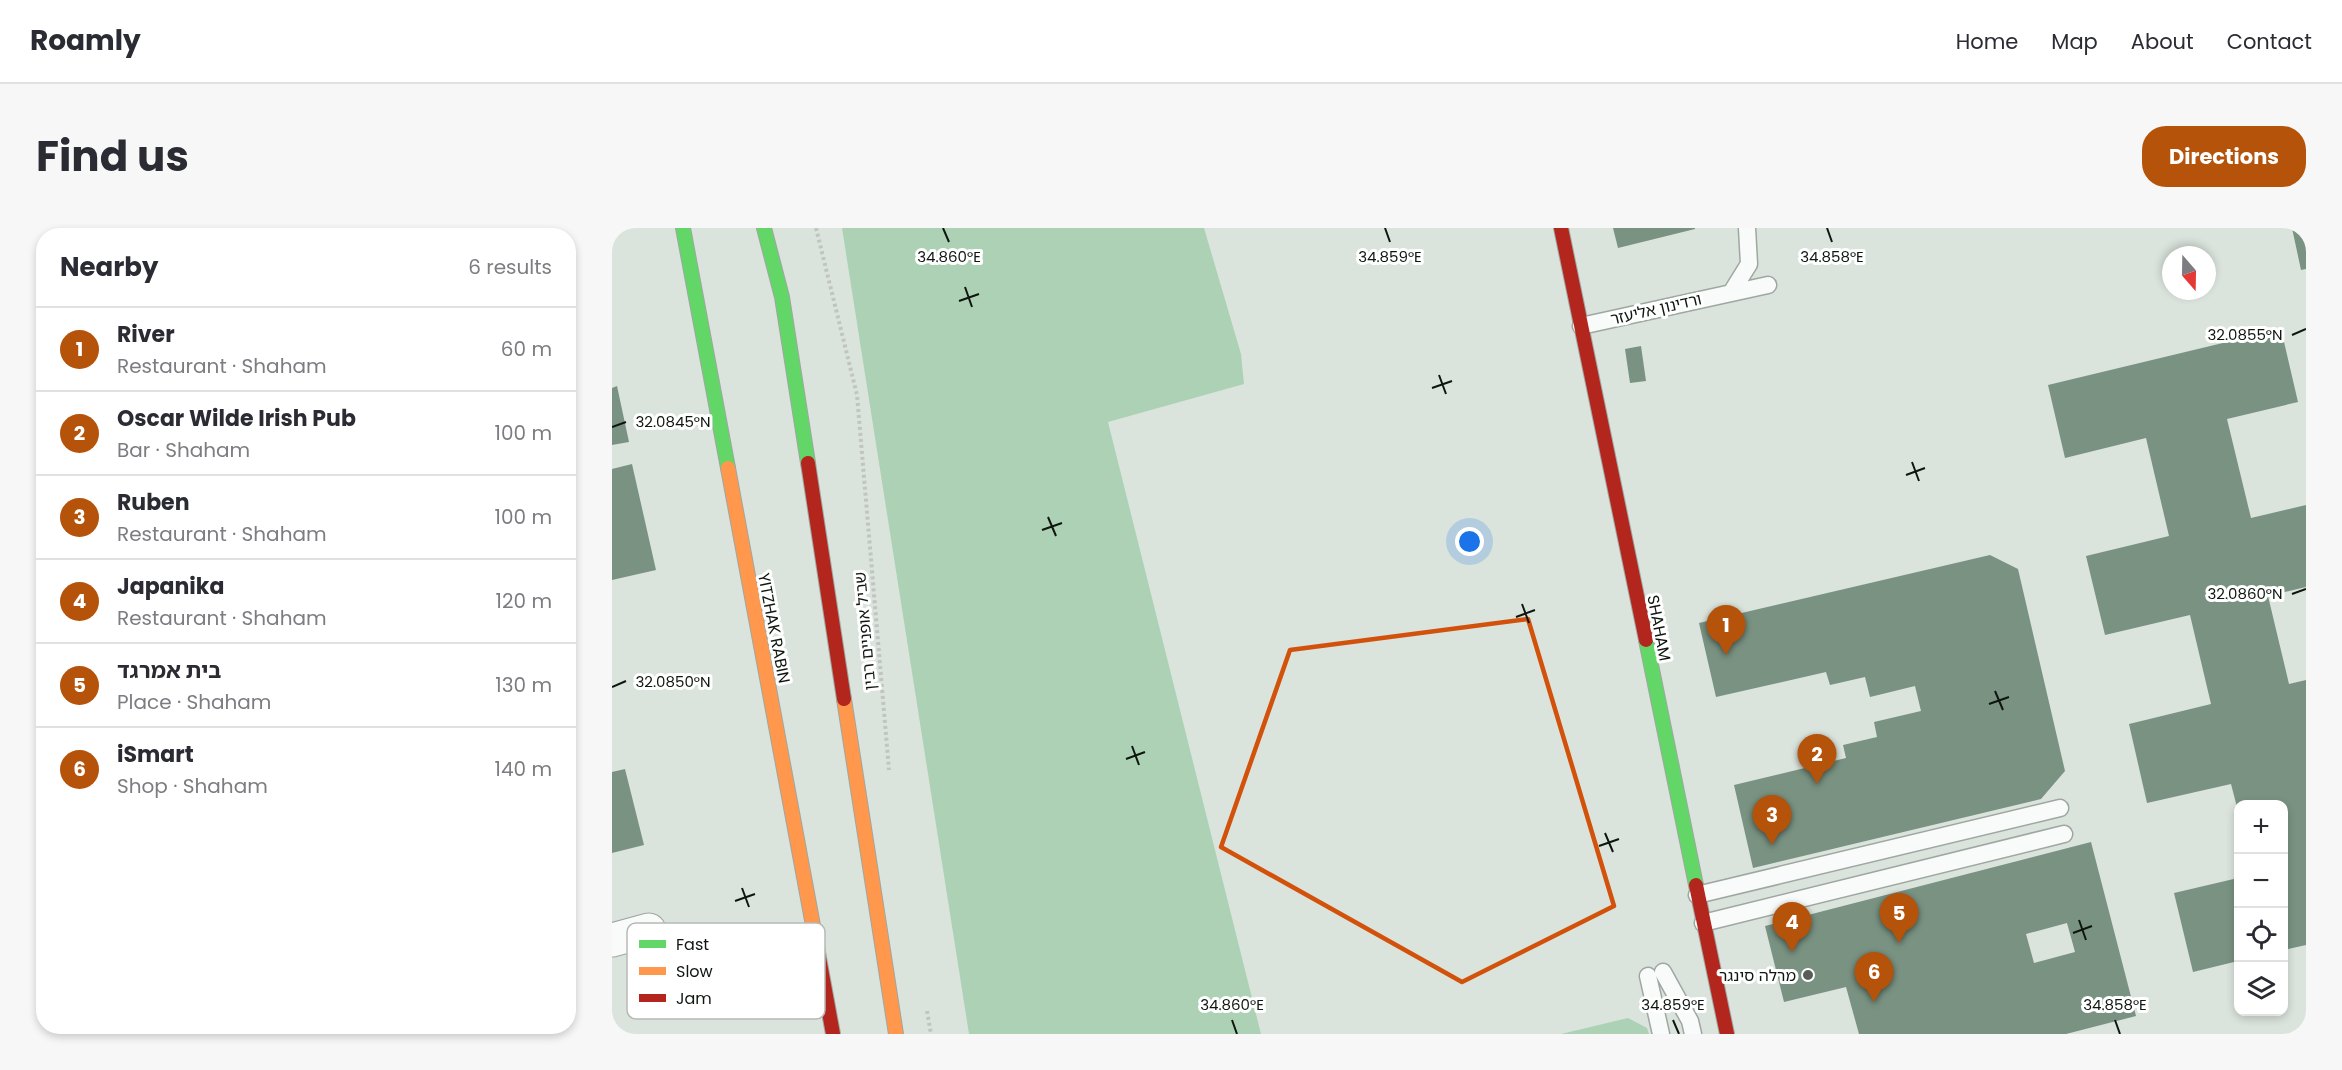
<!DOCTYPE html>
<meta charset="utf-8">
<style>
body{margin:0;font-family:Poppins,"Noto Sans Hebrew",sans-serif;background:#f7f7f7;color:#2b2b33}
.controls{position:absolute;right:18px;bottom:18px;display:grid;overflow:hidden;border-radius:12px;box-shadow:0 3px 9px #0003}
.controls button{width:54px;height:54px;display:grid;place-items:center;padding:0;border:0;border-bottom:2px solid #e1e1e2;background:#fff;color:#2b2b33;font:30px sans-serif}
.compass{position:absolute;left:1550px;top:18px;width:54px;height:54px;border-radius:50%;background:#fff;box-shadow:0 3px 9px #0003;rotate:160deg}
.you{position:absolute;left:858px;top:314px;width:21px;height:21px;margin:-15px;border:4px solid #fff;border-radius:50%;background:#1a73e8;box-shadow:0 0 0 9px #1a73e833}
.badge{display:grid;place-items:center;width:39px;height:39px;border-radius:50%;background:#b45309;color:#fff;font-size:20px;font-weight:700}
.pin{position:absolute;translate:-50% -50px;filter:drop-shadow(0 2px 3px #0008)}
.pin::after{content:'';position:absolute;top:32px;width:21px;height:18px;background:inherit;clip-path:polygon(0 0,100% 0,50% 100%)}
.list{margin:0;padding:0;list-style:none}
h2{display:flex;justify-content:space-between;align-items:center;height:78px;margin:0;padding:0 24px;font-size:26px}
h2 small{font-size:20px;font-weight:400;color:#7c7c81}
.list li{display:grid;grid-template-columns:39px 1fr auto;gap:18px;align-items:center;box-sizing:border-box;height:84px;padding:0 24px;border-top:2px solid #e1e1e2}
.list b{display:block;font-size:22px;white-space:nowrap}
.list p{margin:0;font-size:20px;white-space:nowrap;color:#7c7c81}
.list em{font-size:20px;font-style:normal;color:#7c7c81}
.icon{flex:none;width:33px;height:33px;fill:none;stroke:currentColor;stroke-width:2;stroke-linecap:round;stroke-linejoin:round}
.map{position:relative;flex:none;width:1694px;height:806px;overflow:hidden;border-radius:24px}
header{display:flex;align-items:center;gap:36px;box-sizing:border-box;height:84px;padding:0 30px;background:#fff;border-bottom:2px solid #e1e1e2}
header strong{font-size:28px}
nav{display:flex;gap:33px;margin-inline-start:auto;font-size:21px}
.intro{display:flex;align-items:center;justify-content:space-between;box-sizing:border-box;height:144px;padding:0 36px}
h1{margin:0;font-size:42px}
.button{padding:15px 27px;border-radius:24px;background:#b45309;color:#fff;font-size:21px;font-weight:700}
main{display:flex;gap:36px;padding:0 36px}
aside{flex:1;background:#fff;border-radius:24px;box-shadow:0 3px 9px #0003}
.map>svg:first-child{display:block}
.green{fill:#add1b4}
.building{fill:#799282;fill-rule:evenodd}
.lines{fill:none;stroke-linecap:round;stroke-linejoin:round}
.lane-casing{stroke:#9fa7a1;stroke-width:19}
.street-casing{stroke:#9fa7a1;stroke-width:35}
.fast-casing{stroke:#9fa7a1;stroke-width:16}
.slow-casing{stroke:#9fa7a1;stroke-width:16}
.jam-casing{stroke:#9fa7a1;stroke-width:16}
.path{stroke:#c1c4c1;stroke-width:4;stroke-dasharray:3 3;stroke-linecap:butt}
.lane{stroke:#f9fbfa;stroke-width:16}
.street{stroke:#f9fbfa;stroke-width:33}
.fast{stroke:#63d668;stroke-width:14}
.slow{stroke:#ff974d;stroke-width:14}
.jam{stroke:#b3261e;stroke-width:14}
.marked{fill:none;stroke:#d2520c;stroke-width:4.5;stroke-linejoin:round}
.ticks{fill:none;stroke:#0f1610;stroke-width:2}
.poi-dot{fill:#565e57;stroke:#fff;stroke-width:2}
.labels{text-anchor:middle;dominant-baseline:central;stroke-width:6;stroke-linejoin:round;paint-order:stroke}
.street-label{font-size:16px;fill:#0f1610;stroke:#fff}
.poi-label{font-size:16px;fill:#0f1610;stroke:#fff;text-anchor:end}
.key{fill:#fff;stroke:#b7b9b7;stroke-width:1.5}
.key-label{font-size:16px;fill:#0f1610}
.ticks-label{font-size:15px;text-anchor:middle;fill:#0f1610;stroke:#fff;stroke-width:6;stroke-linejoin:round;paint-order:stroke}
</style>
<header>
<strong>Roamly</strong>
<nav><a>Home</a><a>Map</a><a>About</a><a>Contact</a></nav>
</header>
<div class="intro"><h1>Find us</h1><a class="button">Directions</a></div>
<main>
<aside>
<h2>Nearby<small>6 results</small></h2>
<ul class="list">
<li><span class="badge">1</span><div><b>River</b><p>Restaurant · Shaham</p></div><em>60 m</em></li>
<li><span class="badge">2</span><div><b>Oscar Wilde Irish Pub</b><p>Bar · Shaham</p></div><em>100 m</em></li>
<li><span class="badge">3</span><div><b>Ruben</b><p>Restaurant · Shaham</p></div><em>100 m</em></li>
<li><span class="badge">4</span><div><b>Japanika</b><p>Restaurant · Shaham</p></div><em>120 m</em></li>
<li><span class="badge">5</span><div><b>בית אמרגד</b><p>Place · Shaham</p></div><em>130 m</em></li>
<li><span class="badge">6</span><div><b>iSmart</b><p>Shop · Shaham</p></div><em>140 m</em></li>
</ul>
</aside>
<div class="map">
<svg width="1694" height="806" viewBox="0 0 1694 806">
<rect width="100%" height="100%" fill="#dae4dc"/>
<!-- green -->
<path class="green" d="M230,0H592L629,126L632,156L496,194L649,806H357Z
M1016,790L1035,800L1037,806H949Z"/>
<!-- building -->
<path class="building" d="M1001,0H1083V1L1006,20Z
M1680,0H1694V41L1689,42Z
M1669,101L1686,174L1615,191L1639,290L1694,277V359L1656,368L1677,456L1694,452V717L1672,722V576H1626V583L1619,556L1535,575L1517,496L1599,476L1578,387L1493,407L1474,328L1557,308L1534,210L1453,230L1436,157Z
M1029,118L1034,153L1018,155L1013,121Z
M5,158L17,214L0,217V160Z
M20,236L44,342L0,352V241Z
M1378,327L1406,341L1453,543L1429,571L1141,640L1122,557L1234,530L1231,517L1265,509L1262,494L1309,483L1303,458L1258,469L1253,449L1218,457L1214,444L1104,469L1087,395Z
M13,541L32,617L0,625V544Z
M1479,614L1524,788L1454,806H1247L1234,759L1172,774L1153,698ZM1455,695L1463,724L1422,735L1414,706Z
M1626,650V733L1581,744L1562,665Z"/>
<g class="lines">
<!-- lane casing -->
<g class="lane-casing">
<path id="lane" d="M1119,65L1137,36L1135,0
M969,98L1156,57
M1085,667L1448,580
M1091,695L1452,606
M1051,744L1078,793L1081,806
M1036,748L1049,806"/>
</g>
<!-- street casing -->
<g class="street-casing">
<path id="street" d="M0,712L37,702"/>
</g>
<!-- fast casing -->
<g class="fast-casing">
<path id="fast" d="M71,0L116,240
M152,0L170,69L196,235
M1034,412L1084,657"/>
</g>
<!-- slow casing -->
<g class="slow-casing">
<path id="slow" d="M116,240L205,719
M232,471L284,806"/>
</g>
<!-- jam casing -->
<g class="jam-casing">
<path id="jam" d="M949,0L1034,412
M196,235L232,471
M1084,657L1115,806
M205,719L221,806"/>
</g>
<!-- path -->
<path class="path" d="M204,0L245,167L277,542
M315,783L319,806"/>
<!-- lane -->
<use href="#lane" class="lane"/>
<!-- street -->
<use href="#street" class="street"/>
<!-- fast -->
<use href="#fast" class="fast"/>
<!-- slow -->
<use href="#slow" class="slow"/>
<!-- jam -->
<use href="#jam" class="jam"/>
</g>
<!-- marked area -->
<path class="marked" d="M916,391L1002,678L850,754L609,619L678,422Z"/>
<!-- ticks -->
<path class="ticks" d="M331,0L337,14M773,0L778,14M1215,0L1220,14M353,59L360,79M347,73L367,66M1680,107L1694,101M827,147L834,166M820,160L840,153M0,199L14,194M1300,234L1307,253M1294,247L1313,240M436,289L444,308M430,302L450,295M1680,366L1694,361M910,376L917,395M904,389L923,382M0,459L14,453M1383,463L1391,482M1377,476L1397,469M520,518L527,537M514,531L533,524M993,605L1001,624M987,618L1007,611M130,660L137,679M123,673L143,666M1467,692L1474,712M1461,705L1480,698M620,792L625,806M1061,792L1067,806M1503,792L1508,806"/>
<!-- markers -->
<circle class="poi-dot" cx="1196" cy="747" r="6"/>
<g class="labels">
<!-- street labels -->
<g class="street-label">
<text transform="translate(1044 81) rotate(-13)">ורדינון אליעזר</text>
<text transform="translate(162 400) rotate(79)">YITZHAK RABIN</text>
<text transform="translate(1047 400) rotate(79)">SHAHAM</text>
<text transform="translate(253 403) rotate(-95)">שביל אופניים רבין</text>
</g>
<!-- poi labels -->
<g class="poi-label">
<text x="1184" y="747">מרלה סינגר</text>
</g>
</g>
<!-- legend -->
<rect x="15" y="695" width="198" height="96" rx="9" class="key"/>
<rect x="27" y="712" width="27" height="8" fill="#63d668"/>
<rect x="27" y="739" width="27" height="8" fill="#ff974d"/>
<rect x="27" y="766" width="27" height="8" fill="#b3261e"/>
<g class="key-label">
<text x="64" y="722">Fast</text>
<text x="64" y="749">Slow</text>
<text x="64" y="776">Jam</text>
</g>
<g class="ticks-label">
<text x="337" y="34">34.860°E</text>
<text x="778" y="34">34.859°E</text>
<text x="1220" y="34">34.858°E</text>
<text x="1633" y="112">32.0855°N</text>
<text x="61" y="199">32.0845°N</text>
<text x="1633" y="371">32.0860°N</text>
<text x="61" y="459">32.0850°N</text>
<text x="620" y="782">34.860°E</text>
<text x="1061" y="782">34.859°E</text>
<text x="1503" y="782">34.858°E</text>
</g>
</svg>
<div class="controls">
<button>+</button>
<button>−</button>
<button><svg class="icon" aria-label="locate" viewBox="0 0 24 24"><circle cx="12" cy="12" r="6"/><path d="M12 2v4M12 18v4M2 12h4M18 12h4"/></svg></button>
<button><svg class="icon" aria-label="layers" viewBox="0 0 24 24"><path d="M12 4l9 5-9 5-9-5zM3 14l9 5 9-5"/></svg></button>
</div>
<svg class="compass" viewBox="-18 -18 36 36"><path d="M0-13l5 13h-10z" fill="#e53935"/><path d="M0 13l5-13h-10z" fill="#7c7c81"/></svg>
<div class="you"></div>
<div class="pin badge" style="left:1114px;top:427px">1</div>
<div class="pin badge" style="left:1205px;top:556px">2</div>
<div class="pin badge" style="left:1160px;top:617px">3</div>
<div class="pin badge" style="left:1180px;top:724px">4</div>
<div class="pin badge" style="left:1287px;top:715px">5</div>
<div class="pin badge" style="left:1262px;top:774px">6</div>
</div>
</main>
